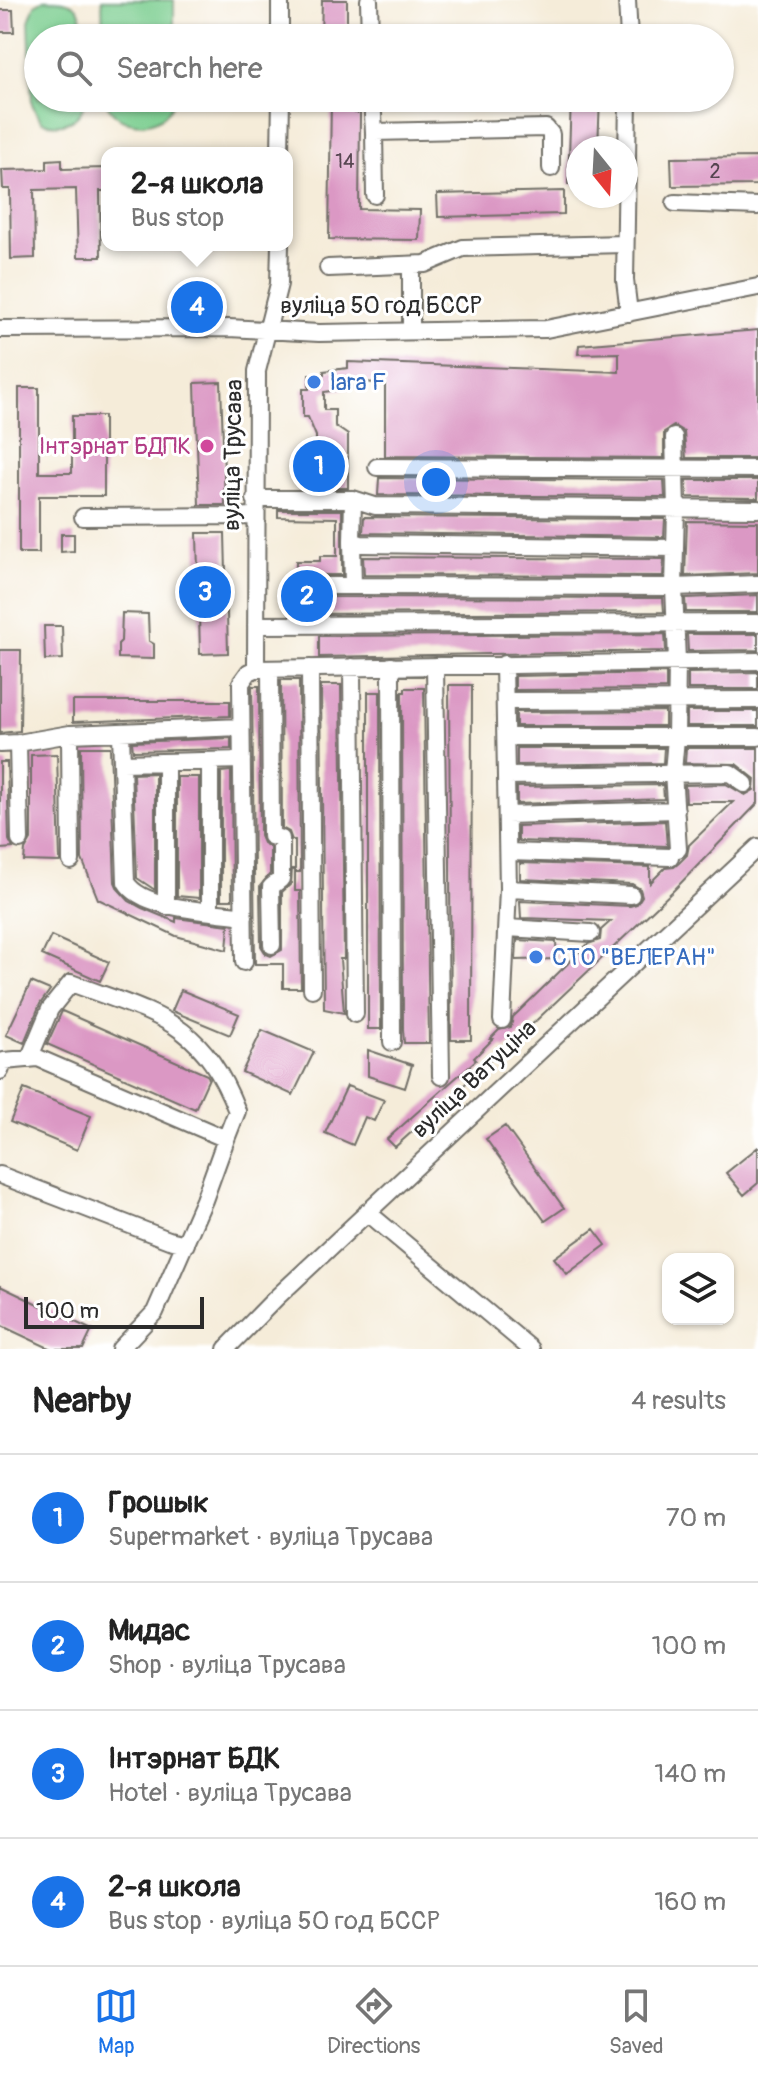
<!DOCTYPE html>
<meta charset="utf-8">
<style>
body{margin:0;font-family:Pangolin,sans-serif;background:#f2f2f2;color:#222}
.controls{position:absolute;right:24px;bottom:24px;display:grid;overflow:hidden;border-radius:16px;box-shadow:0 2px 6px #0004}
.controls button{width:72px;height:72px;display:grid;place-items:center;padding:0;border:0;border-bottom:2px solid #e0e0e0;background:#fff;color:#222;font:40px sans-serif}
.compass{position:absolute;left:566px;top:136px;width:72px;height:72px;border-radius:50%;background:#fff;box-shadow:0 2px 6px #0004;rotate:162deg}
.scale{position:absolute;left:24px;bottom:20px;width:180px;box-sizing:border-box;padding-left:8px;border:4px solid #2b2b2b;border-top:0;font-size:22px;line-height:28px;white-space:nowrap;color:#2b2b2b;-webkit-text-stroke:6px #fff;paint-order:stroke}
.you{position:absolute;left:436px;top:482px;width:28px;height:28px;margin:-20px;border:6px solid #fff;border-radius:50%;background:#1a73e8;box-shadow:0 0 0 12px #1a73e833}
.badge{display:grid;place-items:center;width:52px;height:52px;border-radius:50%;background:#1a73e8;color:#fff;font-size:26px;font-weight:700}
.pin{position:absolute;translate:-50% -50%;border:4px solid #fff;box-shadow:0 2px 8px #0006}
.popup{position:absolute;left:101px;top:147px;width:192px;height:104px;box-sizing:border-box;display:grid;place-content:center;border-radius:16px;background:#fff;filter:drop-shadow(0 2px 6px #0005);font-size:26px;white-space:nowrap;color:#767676}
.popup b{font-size:30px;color:#222}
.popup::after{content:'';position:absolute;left:50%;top:100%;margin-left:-16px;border:16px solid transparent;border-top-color:#fff}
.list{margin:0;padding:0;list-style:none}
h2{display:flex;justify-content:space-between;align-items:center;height:104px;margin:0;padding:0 32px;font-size:34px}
h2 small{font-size:26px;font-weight:400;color:#767676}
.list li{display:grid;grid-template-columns:52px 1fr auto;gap:24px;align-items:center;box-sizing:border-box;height:128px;padding:0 32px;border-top:2px solid #e0e0e0}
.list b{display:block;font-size:30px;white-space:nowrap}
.list p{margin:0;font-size:26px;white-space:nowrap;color:#767676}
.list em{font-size:26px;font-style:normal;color:#767676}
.icon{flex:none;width:44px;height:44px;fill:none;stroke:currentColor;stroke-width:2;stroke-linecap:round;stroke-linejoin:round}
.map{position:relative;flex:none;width:758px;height:1349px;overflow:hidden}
.search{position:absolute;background:#fff;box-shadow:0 2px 6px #0004;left:24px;right:24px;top:24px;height:88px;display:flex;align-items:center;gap:20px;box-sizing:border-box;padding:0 28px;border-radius:44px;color:#767676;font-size:30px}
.sheet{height:616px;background:#fff}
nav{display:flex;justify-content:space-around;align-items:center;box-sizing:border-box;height:112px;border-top:2px solid #e0e0e0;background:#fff;font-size:22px;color:#767676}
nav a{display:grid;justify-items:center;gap:4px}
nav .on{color:#1a73e8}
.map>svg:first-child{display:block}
.green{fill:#7cce90;stroke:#547c5e;stroke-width:2}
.building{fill:#db98c4}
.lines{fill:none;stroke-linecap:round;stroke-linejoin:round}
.minor-casing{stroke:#726f68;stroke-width:20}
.minor{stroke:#fff;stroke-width:16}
.shop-dot{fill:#3f7fe0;stroke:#fff;stroke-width:3}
.hotel-dot{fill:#d1479c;stroke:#fff;stroke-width:3}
.labels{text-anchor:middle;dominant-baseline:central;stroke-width:6;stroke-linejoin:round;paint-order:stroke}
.number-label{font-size:20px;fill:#574651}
.street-label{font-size:24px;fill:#2b2b2b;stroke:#fff}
.shop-label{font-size:24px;fill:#366cbe;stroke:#fff;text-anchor:start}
.hotel-label{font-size:24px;fill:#b23c85;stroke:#fff;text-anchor:end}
</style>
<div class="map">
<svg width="758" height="1349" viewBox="0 0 758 1349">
<rect width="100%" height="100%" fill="#fff"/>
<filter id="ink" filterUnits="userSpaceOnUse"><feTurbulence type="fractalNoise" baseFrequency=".0125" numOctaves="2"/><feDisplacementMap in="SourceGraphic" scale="16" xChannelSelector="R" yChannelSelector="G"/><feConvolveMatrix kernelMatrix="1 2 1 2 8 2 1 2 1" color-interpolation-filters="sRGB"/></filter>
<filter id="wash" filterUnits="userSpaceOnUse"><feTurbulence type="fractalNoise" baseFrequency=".006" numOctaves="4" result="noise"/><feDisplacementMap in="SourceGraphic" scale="32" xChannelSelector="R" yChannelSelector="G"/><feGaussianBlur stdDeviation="1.8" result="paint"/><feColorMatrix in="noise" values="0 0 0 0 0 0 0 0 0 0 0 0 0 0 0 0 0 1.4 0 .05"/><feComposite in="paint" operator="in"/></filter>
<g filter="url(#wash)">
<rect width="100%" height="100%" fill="#f5ecd9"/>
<!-- green -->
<path class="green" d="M44,0C78,0 82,5 83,38H38V98H85C83,121 62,130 41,121L32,104L29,21L35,5Z
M102,0H174V38H103Z
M104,98H175C165,133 116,132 104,98Z"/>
<g id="blocks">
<!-- building -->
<path class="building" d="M322,0H347V38H321Z
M0,10H13L14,32H0Z
M331,98H356L355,113H360L359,209L420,210L419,240L329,239Z
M571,98H600L598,148H578V184H568Z
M758,157V185L672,186L671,158Z
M62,159V169L107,168V191H100L101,257H78L76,189L34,190L35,258L11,259L10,189H3L2,170L47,169V160Z
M564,191V214L438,217L437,194Z
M758,330V458H686L684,432L674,426L664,432V458L385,456V383L351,382V388L324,392V410H335V426L348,435V488H304V476H316V436L308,417H303V389H309V375H324V371L348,368V362L619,372V353L578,354L579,345Z
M221,382L225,505H199L195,383Z
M19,388H39V473H72V416H104V496H39V553H19Z
M379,478L664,480L665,497L378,495Z
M686,480H758V498L687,497Z
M278,510H342V575H322L314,580L313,591L322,597L663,598L664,612L296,614V561H320V556H337V518L278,517Z
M364,517L665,519L664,537L363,533Z
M687,521L758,522V573L685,576Z
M197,533H225L228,653L200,654Z
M61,534H74V551L61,552Z
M363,557L664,559L663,576L364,575Z
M758,595V612H686L685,598Z
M122,613L148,614L149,641L154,644V659L118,658V644L121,641Z
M44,626H62L63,659L45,660Z
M665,634L666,651L319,657V636Z
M687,634H758V650L688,651Z
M0,650H21L20,731L0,733Z
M758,672V689H688V673Z
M666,673V689L515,690V676Z
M281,680H299L300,872H295V840H292L289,832L282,828Z
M321,685H341L344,959H340L344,1013L324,1009Z
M449,685H472L471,1040H451Z
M252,686H259L260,836L263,843L270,847V874L260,886L261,946L266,954L271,956L282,950V892L291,884L292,869H295V891H300L301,988H283V964H255Z
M405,688H424L429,1043H404L403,1029L402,692H405Z
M368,692H380L381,1029H368Z
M73,701H230V716L73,722Z
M665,711V726H516V712Z
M687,711H758V726H687Z
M231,738V749L133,751L132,742Z
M81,747H110L115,882L118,889L129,901L142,908L176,922V918L229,925L227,950L176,936L98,899L82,859Z
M517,748H664L663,763L517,765Z
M686,748H758V803L674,890L505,1050L502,1047L474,1076L395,1147L387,1139L476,1060L474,1058L493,1039H490L499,1030L511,1027L513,1017L588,944L600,940L601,930L611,921L521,918L520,901L630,906L637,904L642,896L640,889L632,884L520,879V863L650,867V883L665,868L674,867L679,863L687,855L689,845L733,802H686L685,785L726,784L745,795L754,790L755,779L736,764L685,763Z
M57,754L60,862L24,861L25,850L31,840V755Z
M0,762H7L9,840L13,848L0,849Z
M231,771L232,900H221V772Z
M155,773V890L137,878L133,774Z
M177,777H199V898L177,896Z
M663,785L664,799L517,804V787Z
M665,821L667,846L518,841V826Z
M51,936L109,962L100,981L42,955Z
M517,940L556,942L557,959L516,960Z
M31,982L50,990L40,1004L24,1043L6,1035Z
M181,990L239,1014L230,1035L172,1011Z
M62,1011L207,1075L209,1078L195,1109L47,1044Z
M262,1030L314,1052L293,1095L242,1072Z
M368,1050L412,1065L405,1088L368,1076Z
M347,1086L384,1100L374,1121L365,1117L353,1145L325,1133Z
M24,1089L91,1116L77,1150L10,1122Z
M505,1126L564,1208L545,1221L486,1139Z
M758,1147V1183L744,1195L726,1173Z
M594,1229L606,1245L567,1274L554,1258Z
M0,1286L92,1330L83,1349H51L0,1325Z"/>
</g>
</g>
<g filter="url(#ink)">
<use href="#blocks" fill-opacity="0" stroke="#726f68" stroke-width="2"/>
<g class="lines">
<!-- minor casing -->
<g class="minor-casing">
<path id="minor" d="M280,0V38
M369,0L370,38
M627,0L629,38
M372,98L374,132L546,128L551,134V168
M628,98L625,280L629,313
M374,132L375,195
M280,153L281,98
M675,203L758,206
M411,265V331
M328,268L425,264L463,248L625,244
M0,329L229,328L319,333L546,329L758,287
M674,437L676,509L674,587L677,661L676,738L673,772L678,849
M377,467L758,469
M255,499H353L375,506L758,509
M353,499L352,541L361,544L675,548
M83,517L255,516
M352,541L353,586L674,587L758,584
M323,586H353
M256,625L758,623
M391,666L392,1042
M435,666L441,1076
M352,667L355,1014
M310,668L312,989
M256,669L257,371L279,284L280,245
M270,669L271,836L281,839V879L271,887L272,945
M505,701L758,700
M70,734L71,861
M121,734L126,882C142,910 213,911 244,916
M506,737H758
M18,743L20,840
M0,744L18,743L70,734L241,727
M122,763L242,760
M507,776L730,773L745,784
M507,815L676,810
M508,852L670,857
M508,889L631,895
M166,906V762
M210,911V761
M507,928L591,933
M244,962L241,683L249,672L256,669L758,661
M502,1020L508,889L504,664
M29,1059L50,1009L71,983C156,1015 201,1019 237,1111L226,1139
M0,1071L4,1061L38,1058L226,1139L204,1200L155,1312L120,1349
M0,1175L169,1240L186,1244
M367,1212L531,1349
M226,1349L276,1298L758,847"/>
</g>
<!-- minor -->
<use href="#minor" class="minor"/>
</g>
</g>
<!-- markers -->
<g class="shop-dot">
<circle cx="314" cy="382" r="8"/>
<circle cx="536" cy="957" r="8"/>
</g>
<circle class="hotel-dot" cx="207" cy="446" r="8"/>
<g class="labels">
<!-- number labels -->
<g class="number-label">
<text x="345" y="161">14</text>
<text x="715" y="171">2</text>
</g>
<!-- street labels -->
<g class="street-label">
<text x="381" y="305">вуліца 50 год БССР</text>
<text transform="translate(233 455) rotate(-89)">вуліца Трусава</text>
<text transform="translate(474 1079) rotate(-43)">вуліца Ватуціна</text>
</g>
<!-- shop labels -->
<g class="shop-label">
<text x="330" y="382">lara F</text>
<text x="552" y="957">СТО "ВЕЛЕРАН"</text>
</g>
<!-- hotel labels -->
<g class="hotel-label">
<text x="191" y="446">Інтэрнат БДПК</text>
</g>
</g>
</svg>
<div class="controls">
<button><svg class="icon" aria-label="layers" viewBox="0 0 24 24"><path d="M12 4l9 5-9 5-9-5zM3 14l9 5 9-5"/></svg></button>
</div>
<svg class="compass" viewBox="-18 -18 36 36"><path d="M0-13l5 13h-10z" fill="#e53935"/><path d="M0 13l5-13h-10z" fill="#767676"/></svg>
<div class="scale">100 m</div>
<div class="you"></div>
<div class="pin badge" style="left:319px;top:466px">1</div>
<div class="pin badge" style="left:307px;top:596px">2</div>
<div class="pin badge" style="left:205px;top:592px">3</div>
<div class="pin badge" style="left:197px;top:307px">4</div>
<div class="popup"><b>2-я школа</b>Bus stop</div>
<div class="search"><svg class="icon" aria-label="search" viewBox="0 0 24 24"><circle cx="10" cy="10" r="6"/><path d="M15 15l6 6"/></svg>Search here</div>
</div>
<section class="sheet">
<h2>Nearby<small>4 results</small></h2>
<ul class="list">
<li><span class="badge">1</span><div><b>Грошык</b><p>Supermarket · вуліца Трусава</p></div><em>70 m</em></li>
<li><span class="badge">2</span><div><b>Мидас</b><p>Shop · вуліца Трусава</p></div><em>100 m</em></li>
<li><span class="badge">3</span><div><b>Інтэрнат БДК</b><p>Hotel · вуліца Трусава</p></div><em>140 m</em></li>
<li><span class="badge">4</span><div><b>2-я школа</b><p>Bus stop · вуліца 50 год БССР</p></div><em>160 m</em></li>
</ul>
</section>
<nav>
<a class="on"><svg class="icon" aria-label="map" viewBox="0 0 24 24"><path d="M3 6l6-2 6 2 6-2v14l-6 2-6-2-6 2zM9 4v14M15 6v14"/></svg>Map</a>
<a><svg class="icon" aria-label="directions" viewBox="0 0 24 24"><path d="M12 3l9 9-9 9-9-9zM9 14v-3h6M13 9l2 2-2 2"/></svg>Directions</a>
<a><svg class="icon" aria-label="saved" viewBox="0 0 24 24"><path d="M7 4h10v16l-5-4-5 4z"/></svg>Saved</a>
</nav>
